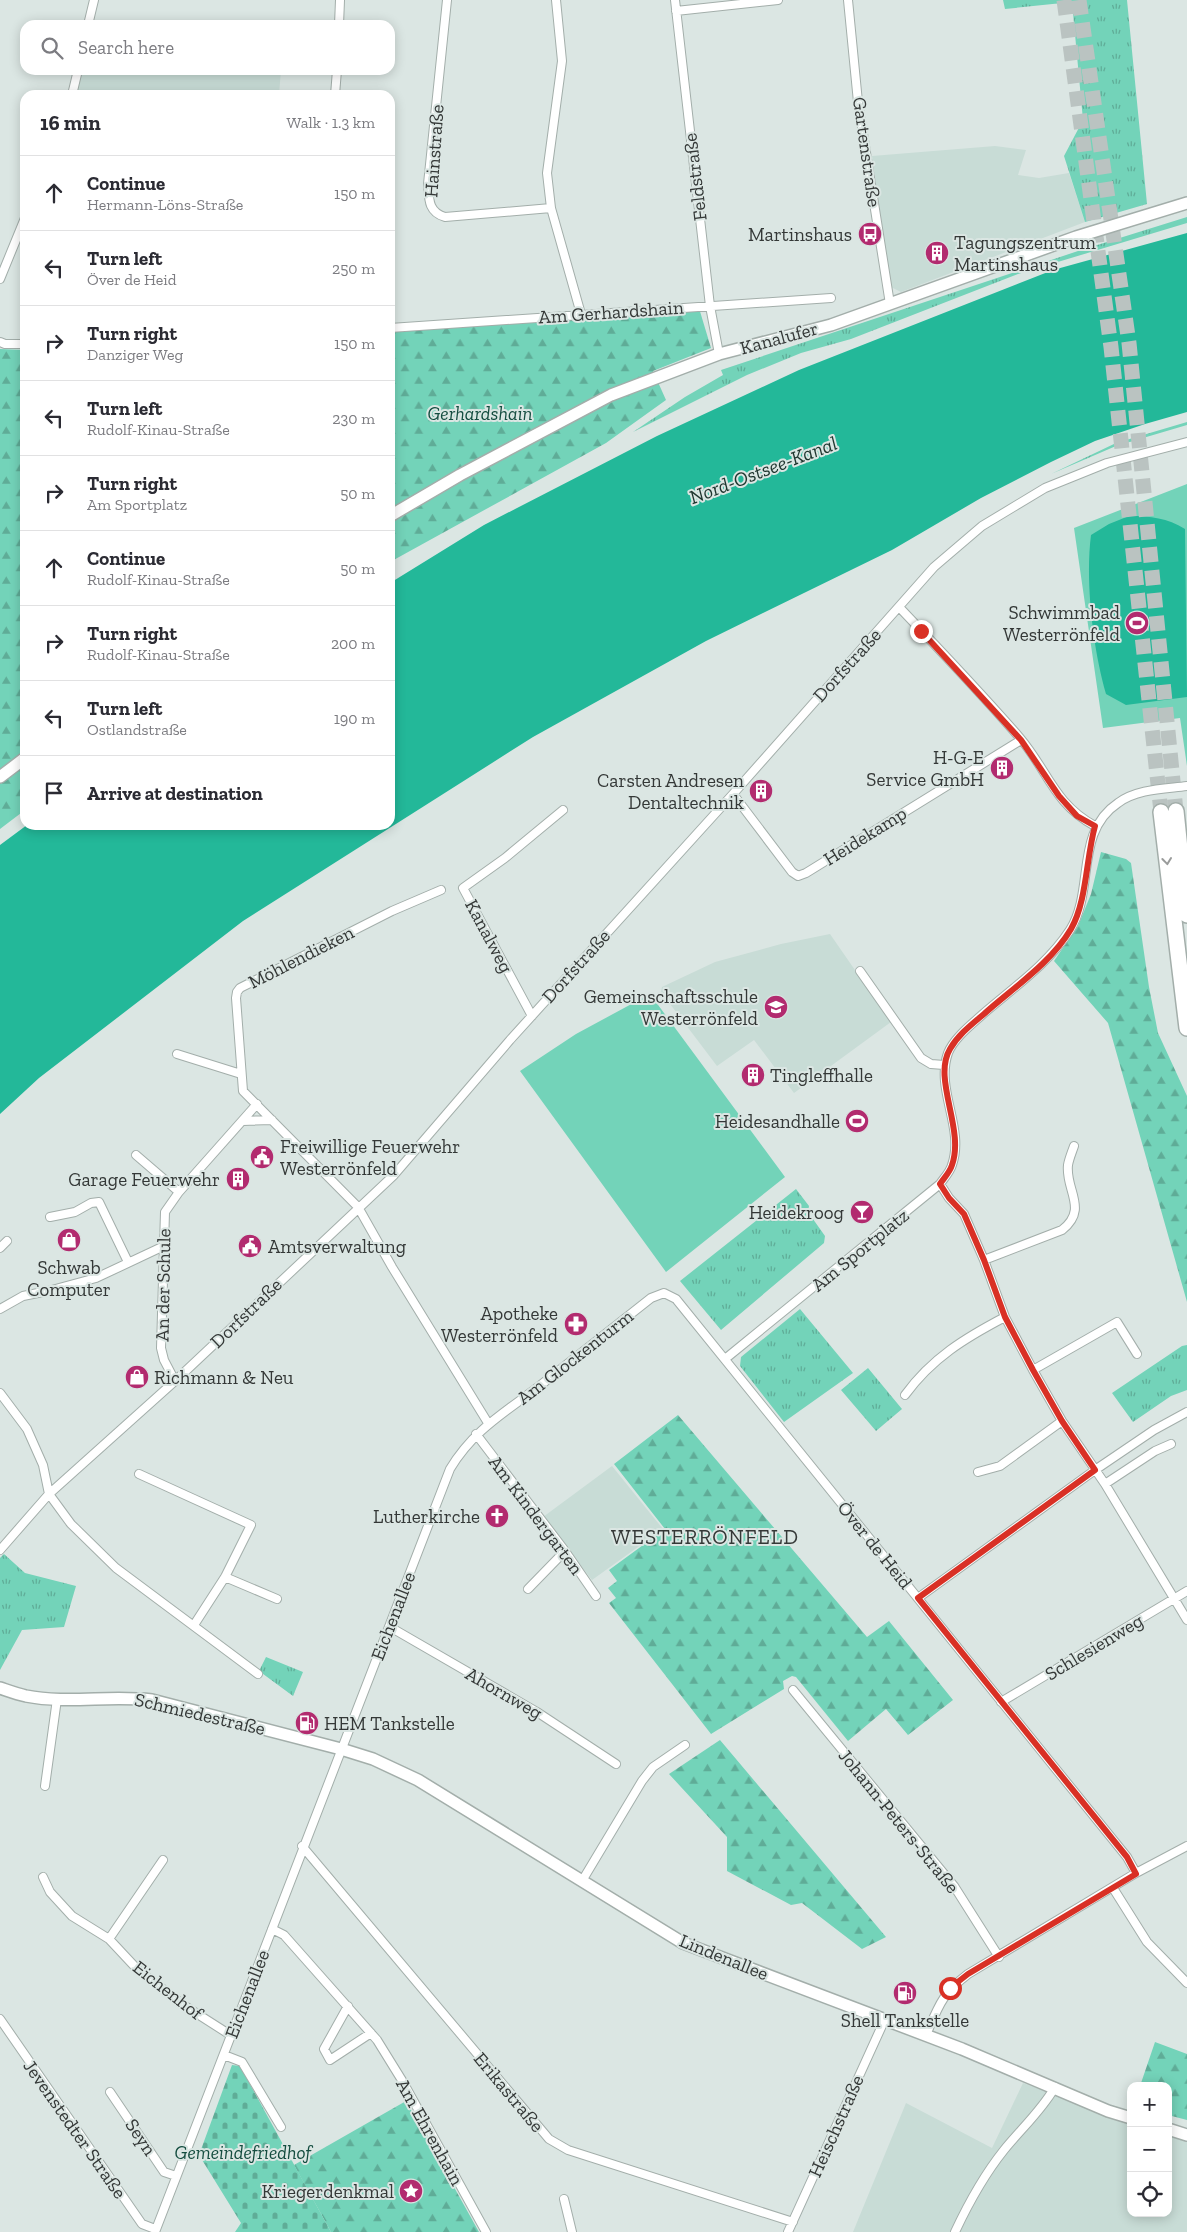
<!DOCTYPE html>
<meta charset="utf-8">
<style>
body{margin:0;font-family:"Zilla Slab",serif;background:#f2f2f3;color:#2b2b33}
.controls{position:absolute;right:15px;bottom:15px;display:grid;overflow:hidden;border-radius:10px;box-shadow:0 2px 12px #0003}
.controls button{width:45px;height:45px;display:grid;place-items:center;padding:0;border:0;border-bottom:1px solid #e1e1e2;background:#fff;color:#2b2b33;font:25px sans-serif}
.stop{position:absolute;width:15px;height:15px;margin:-11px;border:4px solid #d93025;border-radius:50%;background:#fff}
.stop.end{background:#d93025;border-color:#fff;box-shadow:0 1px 5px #0008}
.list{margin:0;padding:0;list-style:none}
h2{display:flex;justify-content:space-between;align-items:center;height:65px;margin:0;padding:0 20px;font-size:21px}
h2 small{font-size:16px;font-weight:400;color:#7c7c81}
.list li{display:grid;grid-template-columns:32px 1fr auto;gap:15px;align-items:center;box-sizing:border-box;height:75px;padding:0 20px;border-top:1px solid #e1e1e2}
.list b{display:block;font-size:19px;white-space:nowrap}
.list p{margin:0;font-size:16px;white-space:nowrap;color:#7c7c81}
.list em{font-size:16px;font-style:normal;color:#7c7c81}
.icon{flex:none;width:28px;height:28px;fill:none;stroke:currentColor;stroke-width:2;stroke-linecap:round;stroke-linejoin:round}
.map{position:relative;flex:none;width:1187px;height:2232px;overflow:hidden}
.search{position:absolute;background:#fff;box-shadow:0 2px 12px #0003;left:20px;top:20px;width:375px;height:55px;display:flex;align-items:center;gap:12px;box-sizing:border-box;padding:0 18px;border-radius:15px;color:#7c7c81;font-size:19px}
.panel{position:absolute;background:#fff;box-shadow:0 2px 12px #0003;left:20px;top:90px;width:375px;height:740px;border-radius:15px}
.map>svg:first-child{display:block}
.built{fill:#c8dcd6}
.grass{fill:url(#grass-tufts)}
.forest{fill:url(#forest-firs)}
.cemetery{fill:url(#cemetery-stones)}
.pitch{fill:#73d3b9}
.water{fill:#23b899}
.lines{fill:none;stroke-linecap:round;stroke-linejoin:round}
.highway-tunnel{stroke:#bac3c1;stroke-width:15;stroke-dasharray:15 8;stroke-linecap:butt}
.street-casing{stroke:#a3aeaa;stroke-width:10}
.secondary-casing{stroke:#a3aeaa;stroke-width:14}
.highway-casing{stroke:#a3aeaa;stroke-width:18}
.street{stroke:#fff;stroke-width:8}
.secondary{stroke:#fff;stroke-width:11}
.highway{stroke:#fff;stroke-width:15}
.oneway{stroke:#9a9c9b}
.route{stroke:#d93025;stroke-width:6}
.labels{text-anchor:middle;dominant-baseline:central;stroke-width:4;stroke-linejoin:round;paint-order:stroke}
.street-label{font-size:19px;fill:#343837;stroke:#dbe6e3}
.poi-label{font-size:19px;fill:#343837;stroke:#dbe6e3;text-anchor:end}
.park-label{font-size:19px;font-style:italic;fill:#134c3f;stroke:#dbe6e3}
.water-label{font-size:20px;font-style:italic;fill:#1e352e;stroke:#dbe6e3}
.quarter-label{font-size:21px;letter-spacing:1px;fill:#343837;stroke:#dbe6e3}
</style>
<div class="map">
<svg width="1187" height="2232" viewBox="0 0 1187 2232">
<defs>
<pattern id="grass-tufts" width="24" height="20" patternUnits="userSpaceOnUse" patternTransform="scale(1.25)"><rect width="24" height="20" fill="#73d3b9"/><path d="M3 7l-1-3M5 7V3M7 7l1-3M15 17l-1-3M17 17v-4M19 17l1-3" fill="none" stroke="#5fac97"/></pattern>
<pattern id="forest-firs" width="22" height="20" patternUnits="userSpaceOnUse" patternTransform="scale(1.25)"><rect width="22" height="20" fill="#73d3b9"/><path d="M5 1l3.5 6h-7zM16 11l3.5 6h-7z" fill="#5fac97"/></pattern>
<pattern id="cemetery-stones" width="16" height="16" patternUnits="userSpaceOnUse" patternTransform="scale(1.25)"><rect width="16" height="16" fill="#73d3b9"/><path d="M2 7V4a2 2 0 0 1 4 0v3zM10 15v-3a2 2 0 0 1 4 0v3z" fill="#5fac97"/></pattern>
</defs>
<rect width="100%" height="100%" fill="#dbe6e3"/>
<!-- built -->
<path class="built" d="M82,70H281L279,95H76Z
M995,146L1026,150L1018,175L1039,178L1069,173L1085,222L901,292L891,287L872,156Z
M830,934L891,1022L794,1093L754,1040L717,1066L661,992L662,987L715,962L781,944Z
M612,1466L663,1529L592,1580L543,1517Z
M1023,2083L1131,2123V2213H1168V2136L1187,2142V2232H853L906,2103L992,2148Z"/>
<!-- grass -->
<path class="grass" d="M1003,0H1127L1147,204L1085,222L1064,156L1083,120L1072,2L1005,9Z
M1187,217V223L1018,274L851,339L801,353L747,375L633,432L685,397L723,375L721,370L1078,251Z
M1187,422V425L1116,446L1051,474L1116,443Z
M796,1189L809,1206L808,1212L825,1236L824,1243L721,1330L680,1281Z
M800,1309L853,1373L784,1422L740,1366L741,1357Z
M1187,1345V1390L1171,1396L1133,1422L1112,1393L1182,1346Z
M868,1368L902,1409L876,1431L841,1390Z
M4,1554L25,1573L76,1586L64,1627L22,1630L0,1670V1558Z
M266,1657L303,1672L293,1696L259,1671Z"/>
<!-- forest -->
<path class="forest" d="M699,308L711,348L653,371L666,400L606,443L390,562V332Z
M0,349L25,350V810L0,829Z
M1101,852L1126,859L1131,863L1149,987L1158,1033L1187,1096V1302L1108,1023L1054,961L1078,926L1091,894Z
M678,1415L867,1637L889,1621L953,1700L908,1735L886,1709L848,1741L796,1677L792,1676L783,1681L784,1689L711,1734L609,1603L616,1598L608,1588L617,1581L609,1570L665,1529L614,1464Z
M720,1740L886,1937L862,1949L802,1903L791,1905L727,1871V1837L669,1774Z
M1155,2042L1187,2054V2120L1168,2115V2086H1140Z
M406,2101L479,2232H331L294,2165Z"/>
<!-- cemetery -->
<path class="cemetery" d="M232,2065L240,2066L331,2232H235L241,2223L199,2155Z"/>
<!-- pitch -->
<path class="pitch" d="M1187,484V766L1180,718L1103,728L1074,528Z
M650,994L785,1177L666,1272L520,1071L576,1034Z"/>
<!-- water -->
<path class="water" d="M1187,233V412L1145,424L1095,441L1051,462L981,498L892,550L706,641L533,737L243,921L39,1078L0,1114V845L27,825H390V583L484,525L657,436L799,370L1053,270Z
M1129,516C1151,516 1167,518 1185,529L1187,697L1126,705L1106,694C1093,649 1085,582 1091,535L1109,524Z"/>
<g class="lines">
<!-- highway-tunnel -->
<path class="highway-tunnel" d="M1064,0L1111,347L1161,812
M1079,0L1129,343L1176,811"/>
<!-- street casing -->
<g class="street-casing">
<path id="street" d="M447,0L428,184C429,199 428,212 445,217L551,208
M556,0L562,61L547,173L551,208L581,314
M675,0L710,306L719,354
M848,0L858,102L890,304
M676,11L778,0
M88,25L94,0
M339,25L340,0
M72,95L78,70
M335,95L337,70
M0,279L25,218
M390,328L831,298
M0,342L5,344H25
M899,607C940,650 981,693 1020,738C1048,771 1054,804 1095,826
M733,794L792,872L798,876L806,873L1021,740
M441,890L392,911L240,988L237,992L236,998L243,1091L358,1207L392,1267L488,1423
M860,971L921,1058L931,1064L944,1065
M532,1016L463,888L505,858L563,810
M177,1054L241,1074
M243,1121L272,1120
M136,1155L179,1192
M940,1184L949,1198L964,1214L984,1260L1005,1317L1033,1370L1062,1421L1105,1484L1187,1620
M50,1217L75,1212L91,1203L99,1202L128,1262
M0,1248L7,1241
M984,1260L1062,1230C1089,1209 1065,1190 1068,1165C1069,1159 1072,1152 1074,1146
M0,1309L23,1296L48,1291L96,1278L164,1246
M725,1359L940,1184C944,1178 950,1172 952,1165C965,1128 935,1090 948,1053C954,1038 971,1025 983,1014C1013,988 1048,964 1070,930C1095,891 1074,832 1118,803C1137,789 1164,789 1187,786
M1033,1370L1117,1322L1137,1354
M175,1381L164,1360L161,1348L165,1212L179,1192L257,1104
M0,1393L27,1429L43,1465L49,1494L71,1524L116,1568L258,1674
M905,1395C932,1358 965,1338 1005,1317
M476,1434L565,1551L596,1596
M978,1472L1000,1466L1062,1421
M139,1474L251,1525L225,1577L194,1625
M1105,1484L1155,1451L1171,1444
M0,1550L49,1494L175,1381L394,1175L510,1040L733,794L934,567L982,526L1045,488L1107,463L1187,442
M225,1577L277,1599
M528,1589L565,1551
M918,1598L1095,1470L1154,1430L1187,1412
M390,1627L537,1712L616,1764
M793,1690L954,1886L999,1957
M1001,1702L1187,1591
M45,1786L57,1699
M302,1846L549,2139L568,2150L793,2222
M43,1877L50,1892L72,1916L109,1939L138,1970L185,2006L232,2036
M582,1881L642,1781L653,1767L685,1745
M1113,1888L1147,1942L1187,1983
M272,1929L284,1935L377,2040L403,2082L486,2232
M109,1939L163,1860
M348,2006L324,2049L330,2060L371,2033
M0,2019L142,2224L155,2229
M926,2035C939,2005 942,1994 968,1974L1136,1873L1187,1846
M224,2055L242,2062L281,2127
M110,2092L164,2172L176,2176
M564,2199L572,2232
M155,2232L450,1469C474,1429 506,1412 542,1384C578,1356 614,1327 651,1298L664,1293L676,1299L1127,1857L1136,1873
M788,2232L885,2019
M955,2232C969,2202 984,2175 1004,2150C1021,2129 1042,2110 1055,2087"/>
</g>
<!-- secondary casing -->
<g class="secondary-casing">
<path id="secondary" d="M390,516L460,475L611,395L719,354L831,325L1076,237L1187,203
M0,777L25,758
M0,1688C9,1691 17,1694 26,1696C67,1704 110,1695 152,1700L341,1749L373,1759L418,1780L683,1943L962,2049L1108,2111L1131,2118
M1168,2129L1187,2135"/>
</g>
<!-- highway casing -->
<g class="highway-casing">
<path id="highway" d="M1176,811L1187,915
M1161,812L1187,1028"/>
</g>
<!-- street -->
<use href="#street" class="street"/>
<!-- secondary -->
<use href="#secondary" class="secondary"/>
<!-- highway -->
<use href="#highway" class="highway"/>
</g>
<!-- one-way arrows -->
<defs><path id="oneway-chevron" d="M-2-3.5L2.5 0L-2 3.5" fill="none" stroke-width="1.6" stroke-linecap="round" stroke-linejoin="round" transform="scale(1.25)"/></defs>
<use class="oneway" href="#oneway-chevron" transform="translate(1167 861) rotate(83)"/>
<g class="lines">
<!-- route -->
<path class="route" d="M921,631L1021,740L1059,796L1077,816L1095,826C1086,858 1087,901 1071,929C1051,963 1013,988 984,1014C971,1025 958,1035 950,1049C932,1079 965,1129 952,1165C950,1172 944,1178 940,1184L949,1198L964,1214L984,1260L1005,1317L1033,1370L1062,1421L1095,1470L918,1598L1127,1857L1136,1874L968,1974L950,1988"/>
</g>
<!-- icons -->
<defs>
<g id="bus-disc" transform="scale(1.25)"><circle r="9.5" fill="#b22b6f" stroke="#dbe6e3"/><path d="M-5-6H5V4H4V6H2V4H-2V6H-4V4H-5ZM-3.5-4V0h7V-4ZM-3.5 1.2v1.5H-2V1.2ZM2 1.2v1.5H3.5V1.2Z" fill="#fff"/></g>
<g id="building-disc" transform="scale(1.25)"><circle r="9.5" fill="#b22b6f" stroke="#dbe6e3"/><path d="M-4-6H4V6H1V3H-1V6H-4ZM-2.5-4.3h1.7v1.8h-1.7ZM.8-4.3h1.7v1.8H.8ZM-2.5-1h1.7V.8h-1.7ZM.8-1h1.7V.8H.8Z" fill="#fff"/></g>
<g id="stadium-disc" transform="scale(1.25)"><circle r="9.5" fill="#b22b6f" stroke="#dbe6e3"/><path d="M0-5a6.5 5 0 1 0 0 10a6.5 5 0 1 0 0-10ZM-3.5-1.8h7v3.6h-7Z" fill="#fff"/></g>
<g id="school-disc" transform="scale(1.25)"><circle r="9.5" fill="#b22b6f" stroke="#dbe6e3"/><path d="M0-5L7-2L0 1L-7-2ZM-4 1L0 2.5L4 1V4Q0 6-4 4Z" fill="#fff"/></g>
<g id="civic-disc" transform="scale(1.25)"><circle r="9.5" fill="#b22b6f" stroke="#dbe6e3"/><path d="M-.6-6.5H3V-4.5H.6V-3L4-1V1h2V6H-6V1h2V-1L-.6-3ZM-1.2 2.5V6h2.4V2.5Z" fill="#fff"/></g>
<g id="bar-disc" transform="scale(1.25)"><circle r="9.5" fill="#b22b6f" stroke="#dbe6e3"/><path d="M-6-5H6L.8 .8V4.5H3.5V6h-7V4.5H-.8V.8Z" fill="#fff"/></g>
<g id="shop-disc" transform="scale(1.25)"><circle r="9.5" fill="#b22b6f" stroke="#dbe6e3"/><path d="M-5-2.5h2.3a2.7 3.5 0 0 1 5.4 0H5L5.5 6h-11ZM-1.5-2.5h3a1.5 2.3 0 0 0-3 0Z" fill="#fff"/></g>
<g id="pharmacy-disc" transform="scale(1.25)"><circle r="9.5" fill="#b22b6f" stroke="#dbe6e3"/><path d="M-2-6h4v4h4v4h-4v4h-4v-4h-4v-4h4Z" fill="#fff"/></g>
<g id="church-disc" transform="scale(1.25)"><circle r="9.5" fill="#b22b6f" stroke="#dbe6e3"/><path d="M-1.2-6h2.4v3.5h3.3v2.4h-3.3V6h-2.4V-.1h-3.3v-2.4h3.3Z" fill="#fff"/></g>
<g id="fuel-disc" transform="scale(1.25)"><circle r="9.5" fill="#b22b6f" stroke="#dbe6e3"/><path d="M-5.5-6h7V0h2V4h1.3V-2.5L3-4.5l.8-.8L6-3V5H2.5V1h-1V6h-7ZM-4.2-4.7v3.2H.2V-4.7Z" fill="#fff"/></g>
<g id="sight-disc" transform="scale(1.25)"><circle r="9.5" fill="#b22b6f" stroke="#dbe6e3"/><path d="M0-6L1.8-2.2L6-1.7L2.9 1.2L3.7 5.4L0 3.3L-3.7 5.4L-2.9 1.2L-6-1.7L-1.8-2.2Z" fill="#fff"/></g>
</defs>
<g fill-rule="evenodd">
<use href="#bus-disc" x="870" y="234"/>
<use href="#building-disc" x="937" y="253"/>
<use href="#stadium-disc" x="1137" y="623"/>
<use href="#building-disc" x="1002" y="768"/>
<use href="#building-disc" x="761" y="791"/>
<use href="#school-disc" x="776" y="1007"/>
<use href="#building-disc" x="753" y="1075"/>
<use href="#stadium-disc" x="857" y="1121"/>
<use href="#civic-disc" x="262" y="1157"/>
<use href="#building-disc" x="238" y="1179"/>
<use href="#bar-disc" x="862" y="1212"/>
<use href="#shop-disc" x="69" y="1240"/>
<use href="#civic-disc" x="250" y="1246"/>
<use href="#pharmacy-disc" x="576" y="1324"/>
<use href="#shop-disc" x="137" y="1377"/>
<use href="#church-disc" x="497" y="1516"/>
<use href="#fuel-disc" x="307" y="1723"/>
<use href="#fuel-disc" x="905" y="1993"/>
<use href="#sight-disc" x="411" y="2191"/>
</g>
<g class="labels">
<!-- street labels -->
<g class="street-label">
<text transform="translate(434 151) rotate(-86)">Hainstraße</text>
<text transform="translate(867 152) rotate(82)">Gartenstraße</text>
<text transform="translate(695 177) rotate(-97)">Feldstraße</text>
<text transform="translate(611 312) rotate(-4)">Am Gerhardshain</text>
<text transform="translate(779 338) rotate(-15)">Kanalufer</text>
<text transform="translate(847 665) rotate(-48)">Dorfstraße</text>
<text transform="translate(865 836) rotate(-32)">Heidekamp</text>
<text transform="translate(489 936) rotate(62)">Kanalweg</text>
<text transform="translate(301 957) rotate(-27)">Möhlendieken</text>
<text transform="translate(576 966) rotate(-48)">Dorfstraße</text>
<text transform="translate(860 1250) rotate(-39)">Am Sportplatz</text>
<text transform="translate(163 1285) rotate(-89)">An der Schule</text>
<text transform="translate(246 1313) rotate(-44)">Dorfstraße</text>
<text transform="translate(575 1357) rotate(-38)">Am Glockenturm</text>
<text transform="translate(536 1515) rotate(53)">Am Kindergarten</text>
<text transform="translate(875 1545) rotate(51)">Över de Heid</text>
<text transform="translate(393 1616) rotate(-69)">Eichenallee</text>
<text transform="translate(1094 1647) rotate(-31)">Schlesienweg</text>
<text transform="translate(504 1693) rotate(30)">Ahornweg</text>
<text transform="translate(200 1714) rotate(13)">Schmiedestraße</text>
<text transform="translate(899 1821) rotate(51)">Johann-Peters-Straße</text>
<text transform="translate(724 1957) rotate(22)">Lindenallee</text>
<text transform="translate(168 1990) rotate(38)">Eichenhof</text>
<text transform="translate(247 1994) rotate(-69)">Eichenallee</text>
<text transform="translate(509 2092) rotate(50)">Erikastraße</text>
<text transform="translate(836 2126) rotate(-66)">Heischstraße</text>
<text transform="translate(75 2129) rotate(55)">Jevenstedter Straße</text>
<text transform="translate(430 2132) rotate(61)">Am Ehrenhain</text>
<text transform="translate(141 2137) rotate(56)">Seyn</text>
</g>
<!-- poi labels -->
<g class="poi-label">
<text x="852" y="234">Martinshaus</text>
<text x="954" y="242" text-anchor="start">Tagungszentrum<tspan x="954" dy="22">Martinshaus</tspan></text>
<text x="1120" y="612">Schwimmbad<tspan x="1120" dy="22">Westerrönfeld</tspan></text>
<text x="984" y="757">H-G-E<tspan x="984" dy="22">Service GmbH</tspan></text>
<text x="744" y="780">Carsten Andresen<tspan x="744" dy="22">Dentaltechnik</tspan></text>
<text x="758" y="996">Gemeinschaftsschule<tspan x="758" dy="22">Westerrönfeld</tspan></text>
<text x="770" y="1075" text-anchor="start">Tingleffhalle</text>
<text x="840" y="1121">Heidesandhalle</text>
<text x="280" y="1146" text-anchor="start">Freiwillige Feuerwehr<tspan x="280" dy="22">Westerrönfeld</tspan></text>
<text x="220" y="1179">Garage Feuerwehr</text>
<text x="844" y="1212">Heidekroog</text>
<text x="268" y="1246" text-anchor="start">Amtsverwaltung</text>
<text x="69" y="1267" text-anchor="middle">Schwab<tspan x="69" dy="22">Computer</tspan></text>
<text x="558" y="1313">Apotheke<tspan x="558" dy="22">Westerrönfeld</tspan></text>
<text x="154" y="1377" text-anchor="start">Richmann &amp; Neu</text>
<text x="480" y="1516">Lutherkirche</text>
<text x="324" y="1723" text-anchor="start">HEM Tankstelle</text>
<text x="905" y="2020" text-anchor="middle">Shell Tankstelle</text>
<text x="394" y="2191">Kriegerdenkmal</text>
</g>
<!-- park labels -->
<g class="park-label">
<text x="480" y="413">Gerhardshain</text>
<text x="243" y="2152">Gemeindefriedhof</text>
</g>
<!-- water labels -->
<g class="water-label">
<text transform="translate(763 470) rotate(-21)">Nord-Ostsee-Kanal</text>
</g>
<!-- quarter labels -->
<g class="quarter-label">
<text x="705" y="1536">WESTERRÖNFELD</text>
</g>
</g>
</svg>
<div class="controls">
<button>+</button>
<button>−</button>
<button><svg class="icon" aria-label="locate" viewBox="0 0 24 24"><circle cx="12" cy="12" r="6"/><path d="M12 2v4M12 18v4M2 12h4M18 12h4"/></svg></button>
</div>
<div class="stop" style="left:950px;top:1988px"></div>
<div class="stop end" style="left:921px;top:631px"></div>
<div class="search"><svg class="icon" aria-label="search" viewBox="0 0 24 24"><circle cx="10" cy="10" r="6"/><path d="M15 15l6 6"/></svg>Search here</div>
<section class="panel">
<h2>16 min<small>Walk · 1.3 km</small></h2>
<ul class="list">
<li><svg class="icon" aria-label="ahead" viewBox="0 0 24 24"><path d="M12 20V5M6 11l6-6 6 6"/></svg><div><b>Continue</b><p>Hermann-Löns-Straße</p></div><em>150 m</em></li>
<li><svg class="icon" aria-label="left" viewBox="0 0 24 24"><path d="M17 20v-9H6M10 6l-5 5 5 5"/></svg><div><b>Turn left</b><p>Över de Heid</p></div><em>250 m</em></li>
<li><svg class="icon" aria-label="right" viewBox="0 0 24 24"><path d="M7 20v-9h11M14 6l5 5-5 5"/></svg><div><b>Turn right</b><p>Danziger Weg</p></div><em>150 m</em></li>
<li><svg class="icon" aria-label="left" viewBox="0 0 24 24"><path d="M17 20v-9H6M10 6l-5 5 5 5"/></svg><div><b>Turn left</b><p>Rudolf-Kinau-Straße</p></div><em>230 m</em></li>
<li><svg class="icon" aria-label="right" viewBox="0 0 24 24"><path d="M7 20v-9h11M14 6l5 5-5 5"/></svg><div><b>Turn right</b><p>Am Sportplatz</p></div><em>50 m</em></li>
<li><svg class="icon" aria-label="ahead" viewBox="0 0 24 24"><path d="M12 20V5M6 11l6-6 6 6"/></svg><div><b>Continue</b><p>Rudolf-Kinau-Straße</p></div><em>50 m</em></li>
<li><svg class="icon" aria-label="right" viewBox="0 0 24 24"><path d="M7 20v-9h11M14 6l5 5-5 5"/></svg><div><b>Turn right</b><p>Rudolf-Kinau-Straße</p></div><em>200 m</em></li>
<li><svg class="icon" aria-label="left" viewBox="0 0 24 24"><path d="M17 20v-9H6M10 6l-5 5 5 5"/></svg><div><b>Turn left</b><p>Ostlandstraße</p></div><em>190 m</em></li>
<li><svg class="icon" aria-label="arrive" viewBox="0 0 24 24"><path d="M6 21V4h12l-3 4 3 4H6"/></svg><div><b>Arrive at destination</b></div></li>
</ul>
</section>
</div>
